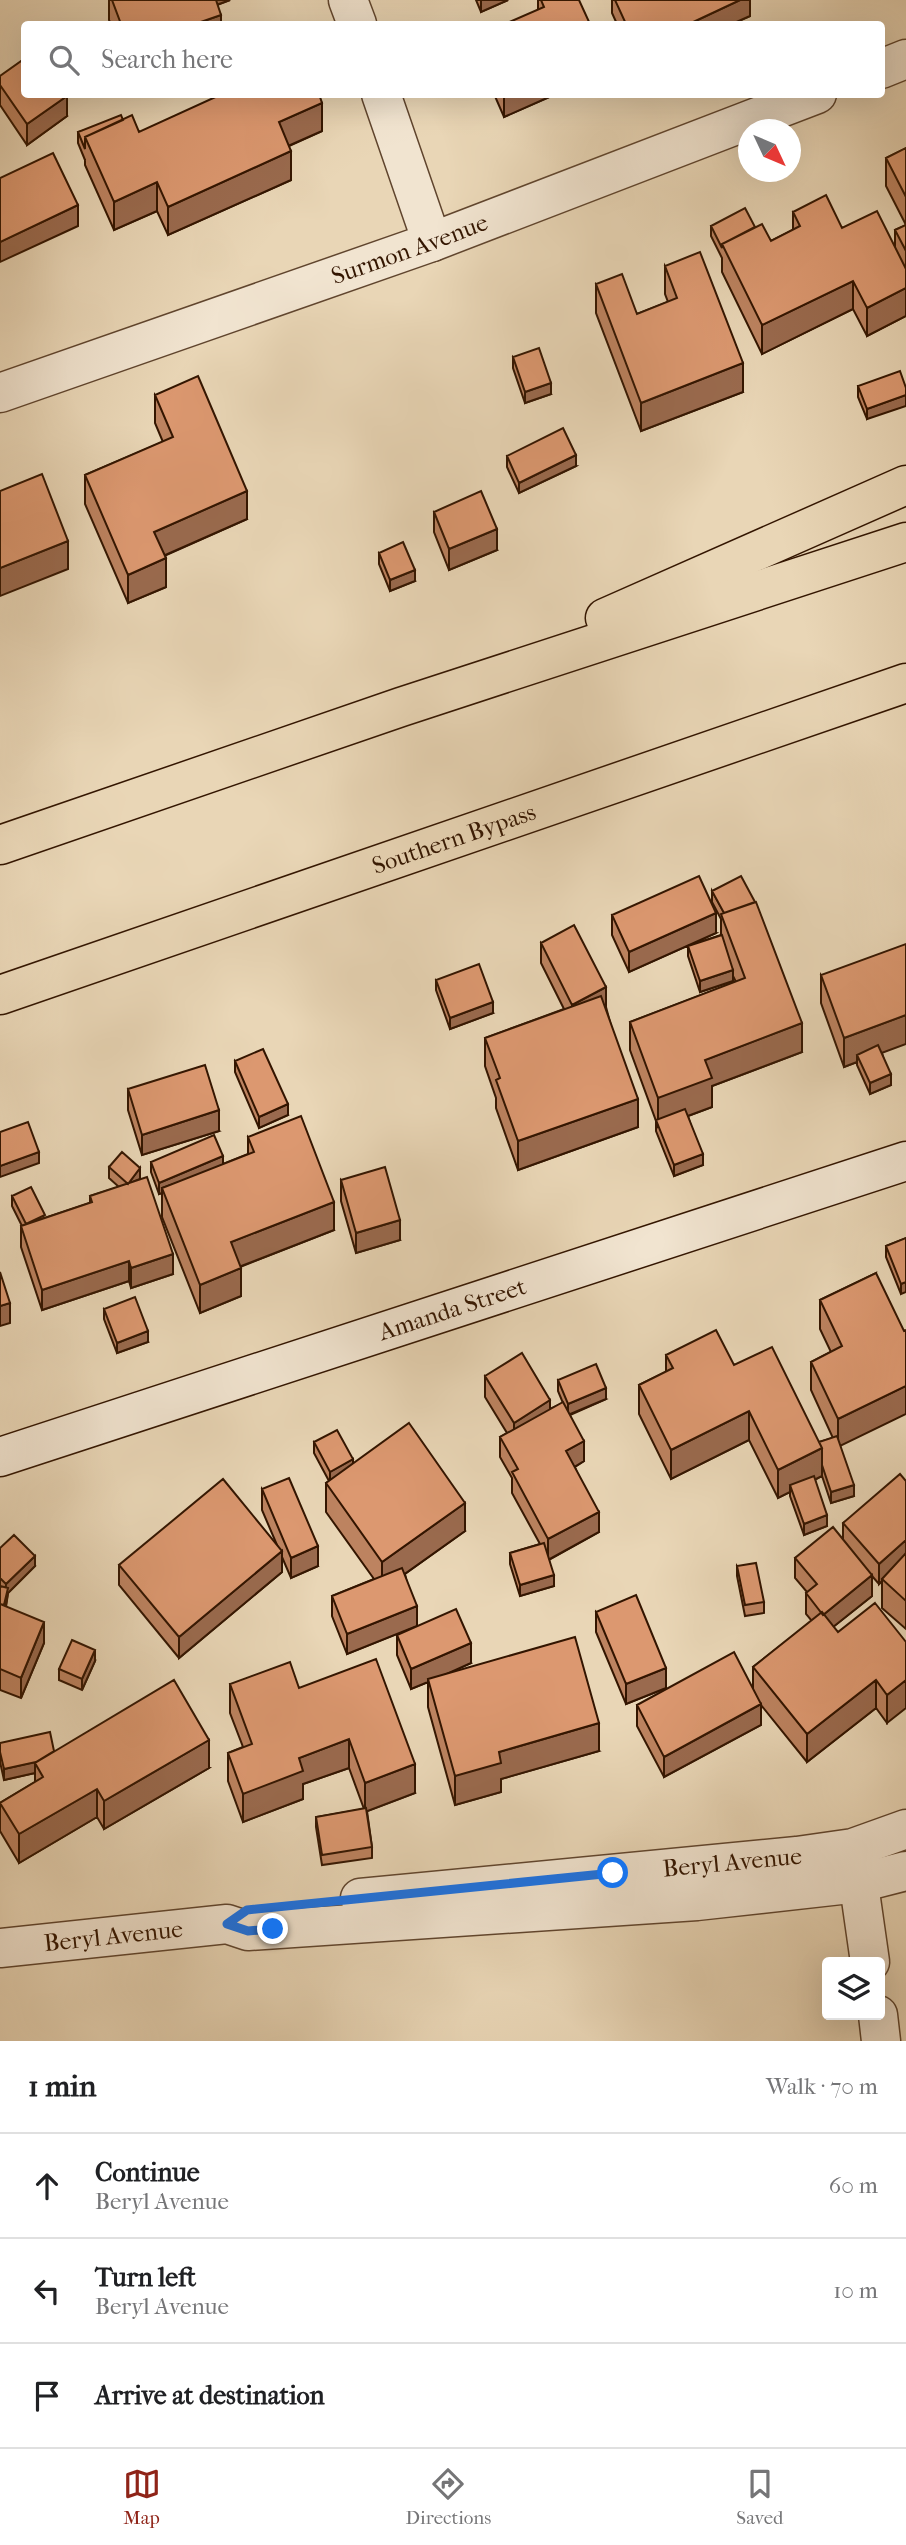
<!DOCTYPE html>
<meta charset="utf-8">
<style>
body{margin:0;font-family:"IM FELL French Canon",serif;background:#f6f6f6;color:#202124}
.controls{position:absolute;right:21px;bottom:21px;display:grid;overflow:hidden;border-radius:7px;box-shadow:0 7px 28px #0002}
.controls button{width:63px;height:63px;display:grid;place-items:center;padding:0;border:0;border-bottom:2px solid #e0e0e0;background:#fff;color:#202124;font:35px sans-serif}
.compass{position:absolute;left:738px;top:119px;width:63px;height:63px;border-radius:50%;background:#fff;box-shadow:0 7px 28px #0002;rotate:134deg}
.stop{position:absolute;width:21px;height:21px;margin:-16px;border:5px solid #1a73e8;border-radius:50%;background:#fff}
.stop.end{background:#1a73e8;border-color:#fff;box-shadow:0 2px 7px #0008}
.list{margin:0;padding:0;list-style:none}
h2{display:flex;justify-content:space-between;align-items:center;height:91px;margin:0;padding:0 28px;font-size:30px}
h2 small{font-size:23px;font-weight:400;color:#757577}
.list li{display:grid;grid-template-columns:46px 1fr auto;gap:21px;align-items:center;box-sizing:border-box;height:105px;padding:0 28px;border-top:2px solid #e0e0e0}
.list b{display:block;font-size:26px;white-space:nowrap}
.list p{margin:0;font-size:23px;white-space:nowrap;color:#757577}
.list em{font-size:23px;font-style:normal;color:#757577}
.icon{flex:none;width:38px;height:38px;fill:none;stroke:currentColor;stroke-width:2;stroke-linecap:round;stroke-linejoin:round}
.map{position:relative;flex:none;width:906px;height:2041px;overflow:hidden}
.search{position:absolute;background:#fff;box-shadow:0 7px 28px #0002;left:21px;right:21px;top:21px;height:77px;display:flex;align-items:center;gap:18px;box-sizing:border-box;padding:0 24px;border-radius:7px;color:#757577;font-size:26px}
.sheet{height:406px;background:#fff}
nav{display:flex;justify-content:space-around;align-items:center;box-sizing:border-box;height:98px;border-top:2px solid #e0e0e0;background:#fff;font-size:19px;color:#757577}
nav a{display:grid;justify-items:center;gap:4px}
nav .on{color:#8f2418}
.map>svg:first-child{display:block}
.lines{fill:none;stroke-linecap:round;stroke-linejoin:round}
.street-casing{stroke:#60452e;stroke-width:41}
.secondary-casing{stroke:#331500;stroke-width:41}
.highway-casing{stroke:#331500;stroke-width:41}
.street{stroke:#f1e4d0;stroke-width:38}
.secondary{stroke:#f1e4d0;stroke-width:38}
.highway{stroke:#e9d6b6;stroke-width:38}
.wall{fill:#bd8360;stroke:#331500;stroke-width:2}
.shaded-wall{fill:#9a6a4e;stroke:#331500;stroke-width:2}
.building{fill:#dc9870;stroke:#331500;stroke-width:2}
.route{stroke:#1a73e8;stroke-width:9}
.labels{text-anchor:middle;dominant-baseline:central;stroke-width:5;stroke-linejoin:round;paint-order:stroke}
.street-label{font-size:24px;fill:#331500;stroke:#f1e4d0}
</style>
<div class="map">
<svg width="906" height="2041" viewBox="0 0 906 2041">
<rect width="100%" height="100%" fill="#e9d6b6"/>
<filter id="stains"><feTurbulence type="fractalNoise" baseFrequency=".00286" numOctaves="4"/><feColorMatrix values="0 0 0 0 .2 0 0 0 0 .09 0 0 0 0 .02 0 0 0 .5 -.17"/></filter>
<radialGradient id="worn" r=".72"><stop offset=".6" stop-color="#630" stop-opacity="0"/><stop offset="1" stop-color="#630" stop-opacity=".3"/></radialGradient>
<g class="lines">
<!-- street casing -->
<g class="street-casing">
<g id="street">
<path d="M348,0L357,24"/>
<path d="M881,69L906,59"/>
<path d="M381,94L432,242"/>
<path id="s1" d="M0,393L432,242L817,94"/>
<path d="M855,1857L870,1962"/>
<path id="s2" d="M360,1898L797,1856L853,1848L906,1829"/>
<path id="s3" d="M0,1948L227,1924L248,1931L697,1901L859,1883L906,1871"/>
<path d="M878,2015L881,2041"/>
</g>
</g>
<!-- secondary casing -->
<g class="secondary-casing">
<g id="secondary">
<path id="s4" d="M0,1457L906,1161"/>
</g>
</g>
<!-- highway casing -->
<g class="highway-casing">
<g id="highway">
<path d="M605,618L906,485"/>
<path d="M0,845L401,707L906,542"/>
<path id="s5" d="M0,995L906,683"/>
</g>
</g>
<!-- street -->
<use href="#street" class="street"/>
<!-- secondary -->
<use href="#secondary" class="secondary"/>
<!-- highway -->
<use href="#highway" class="highway"/>
</g>
<!-- wall -->
<path class="wall" d="M109,0H230L217,5L221,24H111L109,20Z
M476,0H508L481,12Z
M538,0H579L538,10Z
M612,0H750V16L732,24H617L612,13Z
M0,76L67,116L27,145L0,105Z
M494,94H556L504,117Z
M123,120L139,132L322,131L289,146L291,180L168,235L157,211L114,230L85,165V159V160L78,143V132Z
M906,148V316L867,336L853,309L762,354L722,272V258L711,236V226L755,227L771,241L793,230V212L842,228L895,248V230L906,225L886,186V158Z
M665,266L743,392L641,431L596,313V284L637,314L668,302L665,294Z
M513,357L551,394L525,403L513,368Z
M858,386L906,388L867,419L858,397Z
M155,395L247,519L164,556L166,587L128,603L85,504V475L163,442L155,423Z
M507,456L576,466L519,493L507,467Z
M434,512L497,550L449,570L434,532Z
M379,553L415,581L390,591L379,564Z
M712,891L802,1052L712,1086V1107L688,1116L703,1165L674,1176L656,1131V1121L630,1050V1022L736,982L733,976V981L700,992L688,956V946L721,935V919L712,902Z
M612,915L716,933L629,972L612,935Z
M541,943L606,1007L638,1127L518,1170L496,1108V1098L485,1066V1038L564,1009L541,963Z
M821,975L882,1053L891,1085L870,1094L857,1065V1062L844,1067L821,1003Z
M436,980L493,1013L450,1029L436,990Z
M235,1061L288,1115L259,1128L235,1072Z
M128,1089L219,1131L142,1155L128,1110Z
M248,1137L334,1230L240,1267L241,1296L200,1313L162,1217V1193L159,1194L151,1172V1162L223,1164L248,1154Z
M109,1167L140,1179L173,1274L131,1288L129,1281L42,1310L21,1247V1226H22L12,1206V1196L45,1218L90,1203V1196L119,1187L109,1178Z
M341,1180L400,1240L356,1253L341,1201Z
M906,1238L901,1294L886,1257V1246Z
M876,1273L840,1446L854,1496L831,1503L822,1476L815,1480L827,1526L804,1535L790,1496V1492L778,1498L749,1440L671,1479L639,1414V1385L666,1372V1355L734,1365L819,1442L833,1438L811,1390V1362L831,1352L820,1329V1300Z
M104,1309L148,1342L117,1353L104,1319Z
M485,1376L550,1409L563,1403L558,1391V1380L606,1399L570,1415L584,1461L575,1467L599,1532L549,1560L554,1586L520,1596L510,1564V1553L540,1544L512,1493V1478L500,1457V1437L507,1433L485,1397Z
M314,1442L353,1463L465,1531L405,1574L417,1626L471,1663L448,1673L599,1751L501,1779V1792L455,1805L428,1707V1682L411,1689L397,1655V1635L416,1626L347,1654L332,1616V1596L374,1579L326,1512V1483L329,1481L314,1453Z
M906,1481V1629L882,1608V1581L879,1584L872,1576V1596L833,1627L838,1632L906,1642L887,1723L876,1708L807,1762L761,1705V1725L664,1777L637,1726V1705L753,1689V1667L812,1621L806,1614V1593L807,1592L795,1578V1558L843,1540V1523Z
M262,1489L318,1566L291,1578L282,1557V1572L179,1658L119,1585V1565L277,1545L262,1510Z
M0,1548L35,1566L8,1593L6,1607L44,1643L21,1698L0,1690Z
M737,1566L764,1602V1613L745,1616L737,1576Z
M596,1612L666,1688L626,1704L596,1632Z
M95,1661L82,1690L59,1680V1669Z
M230,1684L299,1688L415,1793L367,1811L372,1847V1858L322,1865L316,1827V1817L364,1809L349,1768L303,1784V1799L243,1822L228,1781V1753L243,1747L230,1713Z
M0,1743L54,1751L209,1768L104,1829L97,1817L19,1863L0,1831V1803L35,1782V1773L4,1780L0,1762Z"/>
<!-- shaded-wall -->
<path class="shaded-wall" d="M208,0H230L208,8Z
M481,0H508L481,12Z
M740,0H750V16L732,24H689Z
M221,15V24H195Z
M510,94H556L504,117V97Z
M67,96V116L27,145V124Z
M322,103V131L279,150V122Z
M291,151V180L168,235V207Z
M157,182V211L114,230V202Z
M78,205V226L0,262V242Z
M853,281V309L762,354V325Z
M906,288V316L867,336V308Z
M743,363V392L641,431V403Z
M551,383V394L525,403V392Z
M906,395V406L867,419V409Z
M576,455V466L519,493V483Z
M247,491V519L154,560V532Z
M497,529V550L449,570V549Z
M68,541V569L0,596V568Z
M166,558V587L128,603V575Z
M415,570V581L390,591V580Z
M716,913V933L629,972V952Z
M733,970V981L700,992V981Z
M606,987V1007L572,1025V1005Z
M493,1002V1013L450,1029V1018Z
M906,1015V1044L860,1061L857,1055V1062L844,1067V1038Z
M802,1023V1052L712,1086V1107L658,1127V1098L705,1060Z
M891,1074V1085L870,1094V1083Z
M638,1099V1127L518,1170V1141Z
M288,1104V1115L259,1128V1117Z
M219,1110V1131L142,1155V1135Z
M39,1152V1163L0,1177V1166Z
M703,1154V1165L674,1176V1165Z
M223,1156V1167L162,1188V1193L159,1194V1183Z
M140,1168V1179L128,1184Z
M334,1202V1230L231,1270V1242Z
M400,1220V1240L356,1253V1233Z
M173,1254V1274L131,1288V1268Z
M129,1261V1281L42,1310V1290Z
M241,1268V1296L200,1313V1285Z
M906,1282V1292L901,1294V1284Z
M10,1303V1323L0,1326V1306Z
M148,1331V1342L117,1353V1343Z
M906,1386V1414L838,1447V1419Z
M606,1388V1399L568,1415V1404Z
M550,1400V1420L514,1444V1423Z
M749,1411V1440L671,1479V1450Z
M584,1441V1461L566,1472V1451Z
M822,1448V1476L792,1491L790,1485V1492L778,1498V1470Z
M353,1459V1470L330,1483V1472Z
M854,1485V1496L831,1503V1492Z
M465,1503V1531L382,1590V1562Z
M599,1512V1532L548,1560V1539Z
M827,1515V1526L804,1535V1524Z
M906,1540V1561L882,1579V1581L879,1584V1564Z
M318,1546V1566L291,1578V1558Z
M282,1551V1572L179,1658V1637Z
M35,1556V1566L8,1593L4,1616L6,1584Z
M554,1575V1586L520,1596V1585Z
M872,1575V1596L823,1635V1615Z
M417,1606V1626L347,1654V1634Z
M44,1622V1643L21,1698V1678Z
M471,1643V1663L429,1682L428,1679V1682L411,1689V1669Z
M95,1650V1661L82,1690V1679Z
M666,1668V1688L626,1704V1684Z
M876,1680V1708L807,1762V1734Z
M906,1680V1708L887,1723V1695Z
M761,1704V1725L664,1777V1757Z
M599,1723V1751L501,1779V1792L455,1805V1776L499,1752Z
M349,1739V1768L303,1784V1799L243,1822V1794L299,1758Z
M209,1740V1768L104,1829V1801Z
M56,1757L35,1763V1773L4,1780V1769Z
M415,1764V1793L365,1812V1783Z
M97,1789V1817L19,1863V1834Z"/>
<!-- building -->
<path class="building" d="M112,0H216L221,15L195,24H121Z
M541,0H579L590,24H505L544,7Z
M615,0H740L689,24H626Z
M24,59V94H67V96L27,124L0,85V76Z
M222,94H319L322,103L279,122L291,151L168,207L157,182L114,202L85,137L132,115L139,132Z
M121,115L123,120L85,137V149L78,132Z
M906,148V197L886,158Z
M53,153L78,205L0,242V178Z
M826,195L842,228L877,211L906,269V288L867,308L853,281L762,325L722,244L762,224L771,241L800,226L793,212Z
M745,208L755,227L722,244V248L711,226Z
M906,225V251L895,230Z
M700,252L743,363L641,403L596,284L622,274L637,314L677,298L665,266Z
M539,348L551,383L525,392L513,357Z
M900,371L906,388V395L867,409L858,386Z
M198,376L247,491L154,532L166,558L128,575L85,475L173,437L155,395Z
M563,428L576,455L519,483L507,456Z
M42,474L68,541L0,568V491Z
M481,491L497,529L449,549L434,512Z
M403,542L415,570L390,580L379,553Z
M699,876L716,913L629,952L612,915Z
M741,876L755,902L724,913L712,891Z
M756,902L802,1023L705,1060L712,1078L658,1098L630,1022L745,978L721,914Z
M574,925L606,987L572,1005L541,943Z
M722,935L733,970L700,981L688,946Z
M906,944V1015L844,1038L821,975Z
M479,964L493,1002L450,1018L436,980Z
M601,996L638,1099L518,1141L496,1080L500,1078L485,1038Z
M878,1045L891,1074L870,1083L857,1055Z
M263,1049L288,1104L259,1117L235,1061Z
M205,1065L219,1110L142,1135L128,1089Z
M685,1109L703,1154L674,1165L656,1120Z
M301,1116L334,1202L231,1242L241,1268L200,1285L162,1188L254,1152L248,1137Z
M28,1122L39,1152L0,1166V1132Z
M214,1135L223,1156L159,1183L151,1162Z
M122,1152L140,1168L128,1184L109,1167Z
M385,1167L400,1220L356,1233L341,1180Z
M147,1177L173,1254L131,1268L129,1261L42,1290L21,1226L92,1202L90,1196Z
M31,1187L45,1215L26,1224L12,1196Z
M906,1238V1282L901,1284L886,1246Z
M0,1272L10,1303L0,1306Z
M876,1273L904,1331L906,1330V1386L838,1419L811,1362L842,1346L820,1300Z
M135,1297L148,1331L117,1343L104,1309Z
M716,1330L734,1365L772,1347L822,1448L778,1470L749,1411L671,1450L639,1385L673,1368L666,1355Z
M522,1353L550,1400L514,1423L485,1376Z
M596,1364L606,1388L568,1404L558,1380Z
M563,1402L584,1441L566,1451L599,1512L548,1539L512,1472L518,1469L500,1437Z
M409,1423L465,1503L382,1562L326,1483Z
M337,1430L353,1459L330,1472L314,1442Z
M837,1436L854,1485L831,1492L822,1465V1448L819,1442Z
M900,1474L906,1481V1540L879,1564L843,1523Z
M814,1476L827,1515L804,1524L790,1485Z
M289,1478L318,1546L291,1558L262,1489Z
M223,1479L282,1551L179,1637L119,1565Z
M833,1527L872,1575L823,1615L806,1593L817,1584L795,1558Z
M14,1535L35,1556L6,1584L0,1578V1548Z
M544,1543L554,1575L520,1585L510,1553Z
M906,1553V1601L882,1579Z
M756,1563L764,1602L745,1605L737,1566Z
M402,1568L417,1606L347,1634L332,1596Z
M0,1586L8,1588L4,1605L0,1604Z
M636,1595L666,1668L626,1684L596,1612Z
M875,1603L906,1642V1680L887,1695L876,1680L807,1734L753,1667L822,1612L838,1632Z
M0,1604L44,1622L21,1678L0,1669Z
M456,1609L471,1643L411,1669L397,1635Z
M575,1637L599,1723L499,1752L501,1763L455,1776L428,1679Z
M72,1640L95,1650L82,1679L59,1669Z
M734,1652L761,1704L664,1757L637,1705Z
M376,1659L415,1764L365,1783L349,1739L299,1758L303,1771L243,1794L228,1753L252,1744L230,1684L290,1662L299,1688Z
M174,1680L209,1740L104,1801L97,1789L19,1834L0,1803L43,1777L35,1763Z
M50,1732L54,1751L36,1762L4,1769L0,1752V1743Z
M366,1808L372,1847L322,1855L316,1817Z"/>
<g class="lines">
<!-- route -->
<path class="route" d="M273,1929L248,1931L227,1924L247,1910L613,1873"/>
</g>
<g class="labels">
<!-- street labels -->
<g class="street-label">
<text stroke="none"><textPath href="#s1" startOffset="434">Surmon Avenue</textPath></text>
<text stroke="none"><textPath href="#s5" startOffset="480">Southern Bypass</textPath></text>
<text stroke="none"><textPath href="#s4" startOffset="476">Amanda Street</textPath></text>
<text stroke="none"><textPath href="#s2" startOffset="374">Beryl Avenue</textPath></text>
<text stroke="none"><textPath href="#s3" startOffset="114">Beryl Avenue</textPath></text>
</g>
</g>
<rect width="100%" height="100%" filter="url(#stains)"/>
<rect width="100%" height="100%" fill="url(#worn)"/>
</svg>
<div class="controls">
<button><svg class="icon" aria-label="layers" viewBox="0 0 24 24"><path d="M12 4l9 5-9 5-9-5zM3 14l9 5 9-5"/></svg></button>
</div>
<svg class="compass" viewBox="-18 -18 36 36"><path d="M0-13l5 13h-10z" fill="#e53935"/><path d="M0 13l5-13h-10z" fill="#757577"/></svg>
<div class="stop" style="left:613px;top:1873px"></div>
<div class="stop end" style="left:273px;top:1929px"></div>
<div class="search"><svg class="icon" aria-label="search" viewBox="0 0 24 24"><circle cx="10" cy="10" r="6"/><path d="M15 15l6 6"/></svg>Search here</div>
</div>
<section class="sheet">
<h2>1 min<small>Walk · 70 m</small></h2>
<ul class="list">
<li><svg class="icon" aria-label="ahead" viewBox="0 0 24 24"><path d="M12 20V5M6 11l6-6 6 6"/></svg><div><b>Continue</b><p>Beryl Avenue</p></div><em>60 m</em></li>
<li><svg class="icon" aria-label="left" viewBox="0 0 24 24"><path d="M17 20v-9H6M10 6l-5 5 5 5"/></svg><div><b>Turn left</b><p>Beryl Avenue</p></div><em>10 m</em></li>
<li><svg class="icon" aria-label="arrive" viewBox="0 0 24 24"><path d="M6 21V4h12l-3 4 3 4H6"/></svg><div><b>Arrive at destination</b></div></li>
</ul>
</section>
<nav>
<a class="on"><svg class="icon" aria-label="map" viewBox="0 0 24 24"><path d="M3 6l6-2 6 2 6-2v14l-6 2-6-2-6 2zM9 4v14M15 6v14"/></svg>Map</a>
<a><svg class="icon" aria-label="directions" viewBox="0 0 24 24"><path d="M12 3l9 9-9 9-9-9zM9 14v-3h6M13 9l2 2-2 2"/></svg>Directions</a>
<a><svg class="icon" aria-label="saved" viewBox="0 0 24 24"><path d="M7 4h10v16l-5-4-5 4z"/></svg>Saved</a>
</nav>
